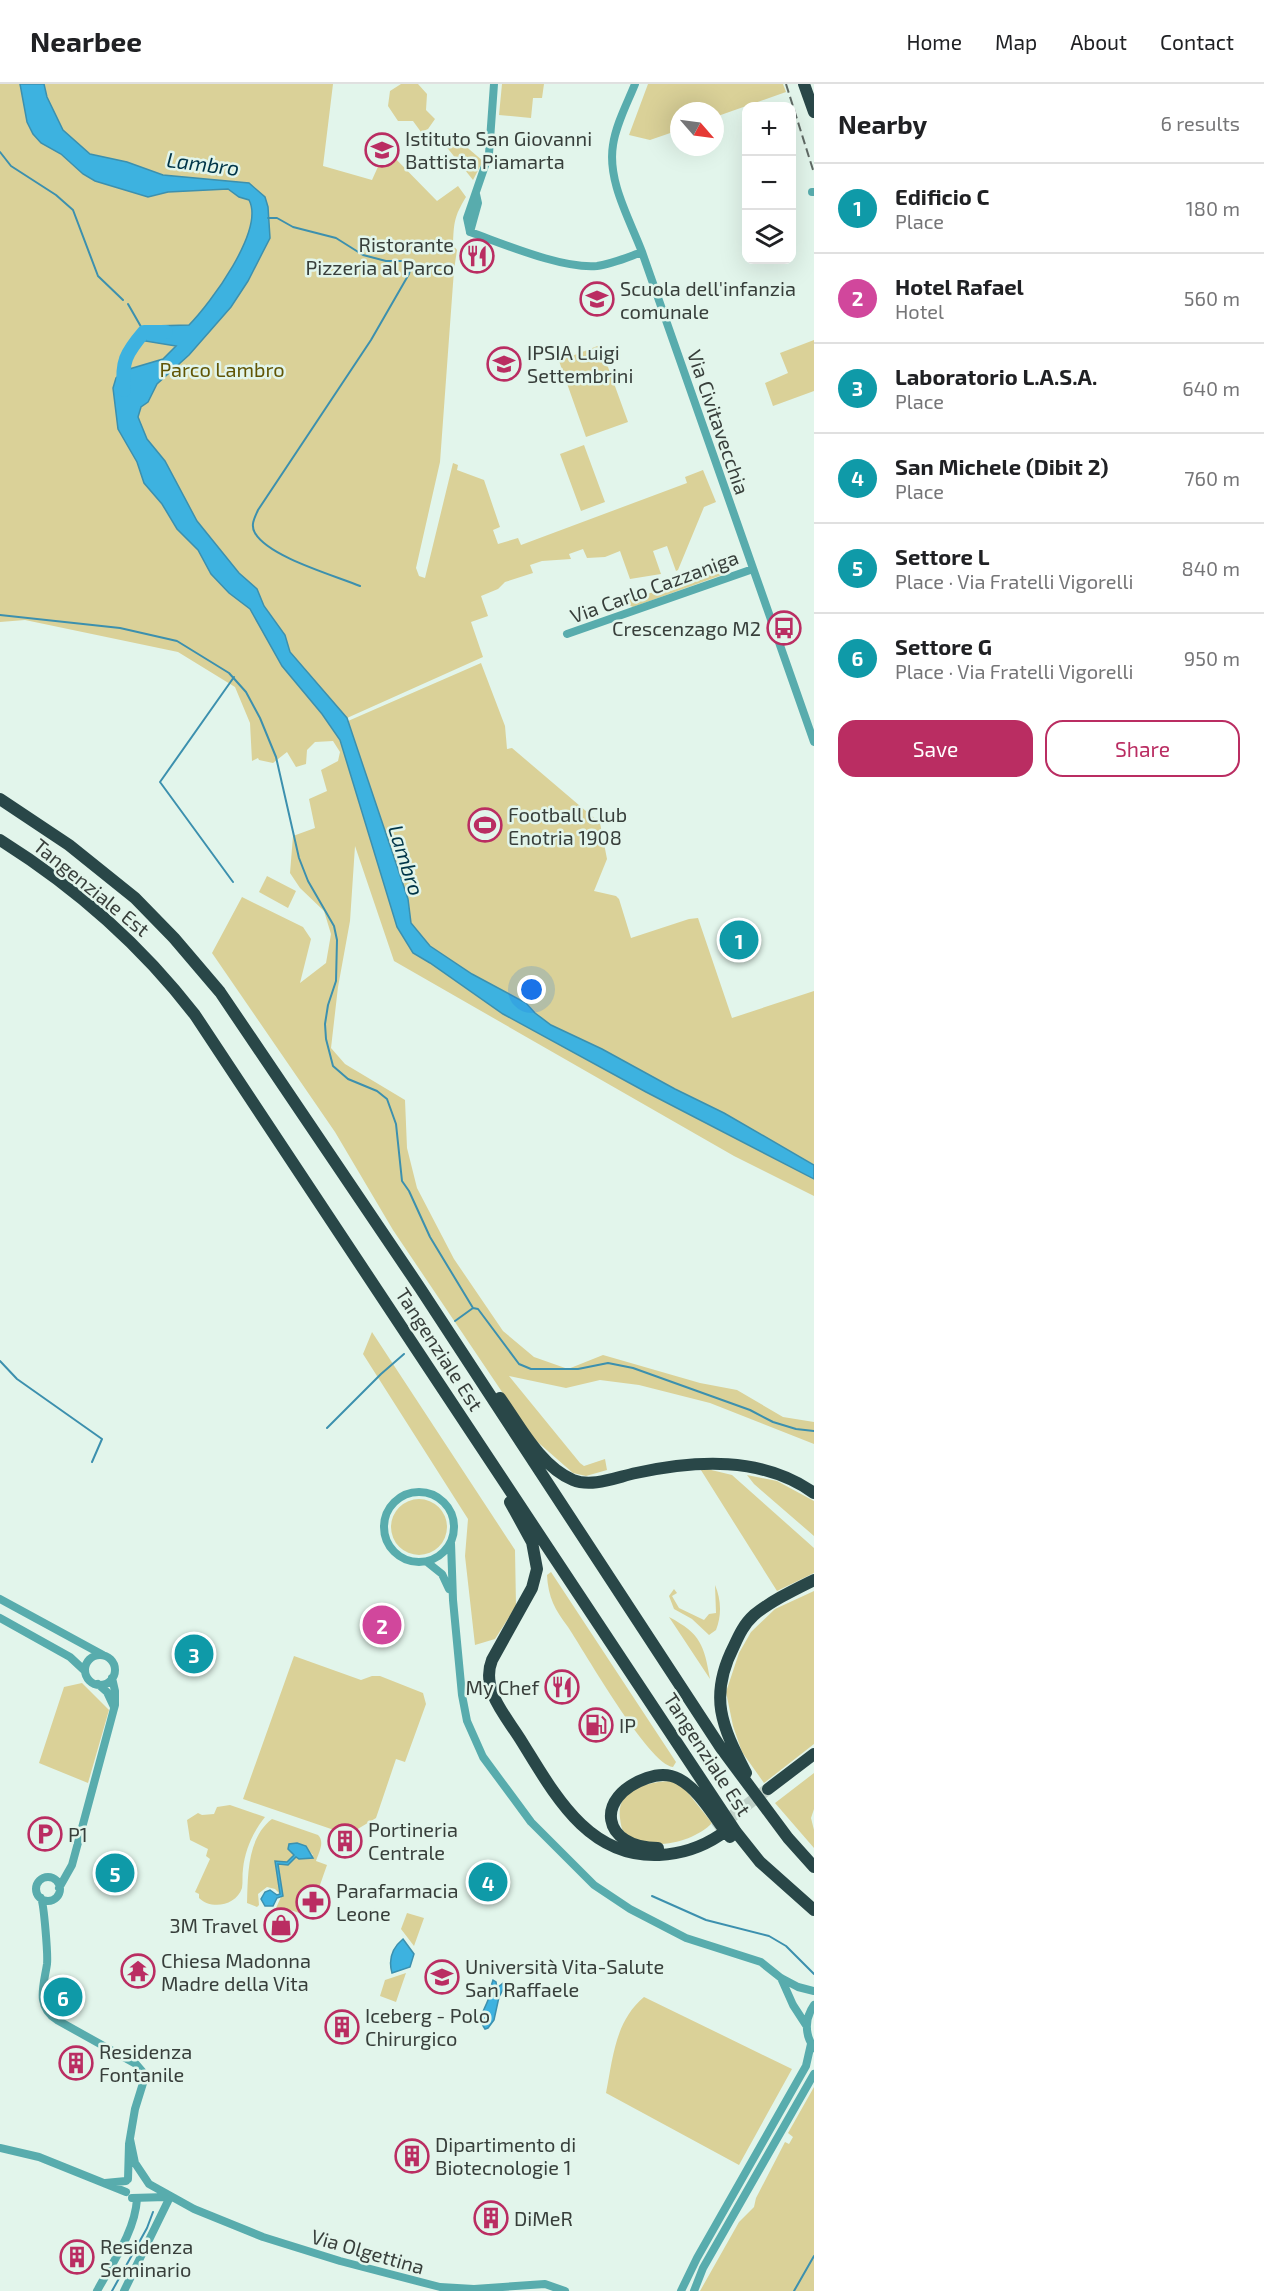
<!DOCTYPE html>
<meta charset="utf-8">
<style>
body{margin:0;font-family:"Exo 2",sans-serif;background:#f6f6f6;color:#202124}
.controls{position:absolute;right:18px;top:18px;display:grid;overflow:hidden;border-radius:12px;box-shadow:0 6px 24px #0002}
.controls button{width:54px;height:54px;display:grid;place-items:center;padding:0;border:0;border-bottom:2px solid #e0e0e0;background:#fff;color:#202124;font:30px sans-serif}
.compass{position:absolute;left:670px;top:18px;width:54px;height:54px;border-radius:50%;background:#fff;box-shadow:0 6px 24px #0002;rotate:118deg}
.you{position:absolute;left:532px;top:906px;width:21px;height:21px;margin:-15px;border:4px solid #fff;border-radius:50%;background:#1a73e8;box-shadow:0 0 0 9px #1a73e833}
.badge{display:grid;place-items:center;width:39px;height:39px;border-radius:50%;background:#ba2d62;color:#fff;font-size:20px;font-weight:700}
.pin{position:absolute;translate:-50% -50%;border:3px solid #fff;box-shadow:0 2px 6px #0006}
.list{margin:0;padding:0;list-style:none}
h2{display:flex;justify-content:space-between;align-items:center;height:78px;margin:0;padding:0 24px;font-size:26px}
h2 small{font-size:20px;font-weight:400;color:#757577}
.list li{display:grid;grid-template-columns:39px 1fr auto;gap:18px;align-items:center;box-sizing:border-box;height:90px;padding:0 24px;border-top:2px solid #e0e0e0}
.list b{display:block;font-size:22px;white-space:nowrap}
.list p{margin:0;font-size:20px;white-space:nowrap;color:#757577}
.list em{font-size:20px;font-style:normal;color:#757577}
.actions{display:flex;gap:12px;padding:18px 24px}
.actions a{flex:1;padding:14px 0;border:2px solid #ba2d62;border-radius:18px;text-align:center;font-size:21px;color:#ba2d62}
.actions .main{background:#ba2d62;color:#fff}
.icon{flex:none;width:33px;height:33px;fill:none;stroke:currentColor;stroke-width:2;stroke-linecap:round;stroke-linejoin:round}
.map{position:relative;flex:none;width:814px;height:2207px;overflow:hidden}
header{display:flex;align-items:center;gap:36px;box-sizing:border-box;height:84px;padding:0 30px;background:#fff;border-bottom:2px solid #e0e0e0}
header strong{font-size:28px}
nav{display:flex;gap:33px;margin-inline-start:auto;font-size:21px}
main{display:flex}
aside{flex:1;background:#fff}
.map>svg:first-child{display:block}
.green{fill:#dad198}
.water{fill:#3db2e0;stroke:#3c90ae;stroke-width:1.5}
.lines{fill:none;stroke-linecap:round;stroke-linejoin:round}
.stream{stroke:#3c90ae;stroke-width:2}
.river{stroke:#3db2e0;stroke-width:14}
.highway-tunnel{stroke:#c0d1c8;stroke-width:12;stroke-dasharray:12 6;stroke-linecap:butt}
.minor{stroke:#58acad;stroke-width:8}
.highway{stroke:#294748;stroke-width:12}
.rail{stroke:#606a65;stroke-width:2;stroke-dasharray:9 4.5;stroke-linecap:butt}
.labels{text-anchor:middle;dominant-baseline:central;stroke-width:5;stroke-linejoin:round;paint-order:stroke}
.poi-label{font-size:20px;fill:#383f3b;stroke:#e2f5eb;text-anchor:start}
.park-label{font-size:20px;fill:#615505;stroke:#e2f5eb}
.street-label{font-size:20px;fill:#383f3b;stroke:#e2f5eb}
.water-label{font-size:21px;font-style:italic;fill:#003548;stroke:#e2f5eb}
</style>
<header>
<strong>Nearbee</strong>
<nav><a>Home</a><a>Map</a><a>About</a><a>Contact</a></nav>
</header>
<main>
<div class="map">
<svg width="814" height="2207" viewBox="0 0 814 2207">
<rect width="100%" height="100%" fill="#e2f5eb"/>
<!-- green -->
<path class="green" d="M0,0H333L323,82L372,96L381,76L389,68L437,117L458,102L466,113C454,133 454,138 453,161L457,166L454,186L440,378L416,484L419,492L425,494L453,379L458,381L457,386L484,396L500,443L493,446L498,460L518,454L521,461L687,399L685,393L703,386L716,418L704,423L678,486L676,487L667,462L653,467L661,490L630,495L620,467L605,473L587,474L583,465L569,470L571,475L542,477L530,481L533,489L505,498L498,505L481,512L488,532L471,538L483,573L347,634L346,633L340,656L397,843L413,869L430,879L503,930L646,1008L814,1095V1112L734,1072L394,877L355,762L350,837L338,903L331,964L345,980L405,1016L407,1064L417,1104L454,1175L503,1247L534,1273L568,1285L603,1271L700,1299L737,1306L783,1333L814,1338V1360L710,1319L639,1301L600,1296L566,1304L509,1292L580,1379L584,1382L605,1375L607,1386L586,1392L573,1389L533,1354L393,1146L335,1048L212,869L242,813L303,843L311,855L300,899L326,879L331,850L324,827L300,804L290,789L293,752L315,744L309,715L327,707L321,686L338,677L340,668L333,657L315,658L307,666L306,680L296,683L287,668L273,679L259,676L258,674L252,677L250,639L235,603L178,568L25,536L0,538Z
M401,0H418L427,10L426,26L435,35L428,45L421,48L413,37H398L388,22L390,7Z
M502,0H544L542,14H533L531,34L499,31Z
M648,0H783L786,8L715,33V27H679V46L650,56L629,51Z
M450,49L483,77L473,96L445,61L446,53Z
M814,256V307L773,322L765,299L788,289L780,269Z
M600,261L628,338L586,353L559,277Z
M584,361L605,418L581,427L560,370Z
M721,487L722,491L633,523L622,518L663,505L667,506Z
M481,579L505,642L507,665L512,664L600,739L607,775L594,807L616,812L619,815L631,854L689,835L698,834L732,934L814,907V1081L724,1029L675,1005L602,965L551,941L535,929L526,919L472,890L430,862L411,839L408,815L348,637Z
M267,792L296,807L288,824L259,808Z
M372,1248L515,1466L516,1522L495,1555L475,1561L465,1472L468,1435L363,1270Z
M699,1383L732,1391L814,1464V1489L777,1507Z
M747,1391L777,1397L814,1417V1452L754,1400Z
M391 1443a28 28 0 1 1 56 0a28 28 0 1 1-56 0Z
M551,1488L676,1678L673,1683C649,1681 584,1567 568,1543C555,1526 548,1513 547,1491Z
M715,1501C721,1515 722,1531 716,1546L709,1551L692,1535L674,1525L669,1512L674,1505L677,1509L672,1512L679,1524L704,1536L709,1530L716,1529Z
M814,1507V1660L764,1699L742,1668L733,1642L726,1608L739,1569L751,1548L775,1525Z
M669,1533C701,1550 704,1561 710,1595Z
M294,1572L361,1596L372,1592H380L423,1609L426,1620L405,1678L396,1675L376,1734L351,1749L340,1748L243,1715Z
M82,1599L109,1626L88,1699L39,1679L64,1603Z
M814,1689V1725L811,1734L814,1746V1764L775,1719Z
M672,1697L681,1700L712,1739C694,1758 650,1769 627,1751C621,1746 621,1741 620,1734C616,1704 648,1698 672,1697Z
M230,1721L265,1733C253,1748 245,1766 243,1785C242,1791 243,1798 242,1804C236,1822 211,1826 199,1814V1810L195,1808L210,1775L206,1772L208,1765L190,1756L187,1736L198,1729L202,1731L214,1730L217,1723Z
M272,1735L318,1751C325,1758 319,1768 316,1777L327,1781L309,1832L290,1826L289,1830L284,1832L276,1824L281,1813L283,1812L278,1780L288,1781L296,1773L313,1771L308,1766L294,1771L287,1778L276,1777L280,1810L275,1805L267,1803L258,1810L259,1821L257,1823L247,1819C248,1791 247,1754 272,1735Z
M407,1829L424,1834L414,1862L401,1845Z
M406,1889L396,1918L380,1912L385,1896Z
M644,1913L792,1985L739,2081L606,2009C613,1974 615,1937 644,1913Z
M814,2003V2207H700L739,2138L754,2123L756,2114L785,2058L789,2060L793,2053L788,2049Z"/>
<!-- water -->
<path class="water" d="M20,0H44L47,13L63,46L90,70L127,78L163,91L249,99L265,113L268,123L270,154L248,197L231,223L189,271L157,300L148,318L141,323L138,333L147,355L165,377L197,437L239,489L257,505L264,522L285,551L290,568L347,634L408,815L411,839L430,862L472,890L526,919L535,929L551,941L602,965L675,1005L724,1029L814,1081V1095L646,1008L503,930L430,879L413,869L397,843L340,656L322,630L282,582L250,525L229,509L211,490L198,466L177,445L162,420L144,399L137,378L118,345L113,304L116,294L126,286L163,275L176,262L145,257L152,242L189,241C210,220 265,146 249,116L239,113L228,105L168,108L148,113L95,97L83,90L61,70L41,59L33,50L27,38Z
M297,1759L306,1762L313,1774L299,1775L296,1773L288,1781L278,1780L283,1812L277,1814L273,1822H265L261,1815L265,1808L270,1806L277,1811L280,1810L275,1777L287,1778L294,1771L288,1765L289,1760Z
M403,1855L414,1870L410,1883L392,1889C388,1875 392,1864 403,1855Z
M493,1896L496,1898L497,1904L503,1899L506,1900L499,1913L494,1936L488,1944L485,1945C477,1934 484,1927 488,1916C491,1910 490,1903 493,1896Z"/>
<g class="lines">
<!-- stream -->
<path class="stream" d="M0,68L11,82L56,111L73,126L98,192L123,216
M268,134H277L293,143L336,154L363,171L386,177H406
M128,220L144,248
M360,502C333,491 269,473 255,449C250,441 255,433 258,426L371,256L409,190L412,177
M0,531L120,544L177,557L229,589L246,608L260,634L276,673L299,774L308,797L334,842L337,856L336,897L328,921L325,940L326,955L333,982L348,995L377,1007L387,1015L396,1040L402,1097L409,1107L430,1153L473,1224L478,1225L519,1280L531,1285H578L608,1279L633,1284L750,1326L773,1338L796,1345L814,1347
M233,798L160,698L234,593
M455,1237L473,1224
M0,1277L17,1295L102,1355L92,1378
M327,1344L381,1290L404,1270
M652,1812L706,1836L769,1852L786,1862L814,1890
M112,2207L147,2144L153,2128
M794,2207L814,2172"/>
<!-- river -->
<path class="river" d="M124,306C121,278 126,269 144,248H166"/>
<!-- highway-tunnel -->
<path class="highway-tunnel" d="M715,1745L768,1705"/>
<!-- minor -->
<path class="minor" d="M635,0C627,20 616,40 613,61C607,97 630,136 642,168L814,658
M812,108H813
M470,148C504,160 562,185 597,182C612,180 628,173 642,168
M470,148L467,134L489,70L494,0
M470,148L478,119L476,110
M567,550L753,485
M384 1443a35 35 0 1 1 70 0a35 35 0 1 1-70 0Z
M451,1459L453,1516L462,1611L467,1637L483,1673L531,1738L594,1801L630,1825L686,1854L761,1878L781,1894L798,1903L814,1907
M427,1478L442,1490L449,1505
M0,1515L103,1571
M0,1534L70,1573L85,1587
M85 1586a15 15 0 1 1 30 0a15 15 0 1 1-30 0Z
M98,1600L107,1608L114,1623
M36 1805a12 12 0 1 1 24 0a12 12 0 1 1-24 0Z
M59,1804L72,1781L115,1621V1607L112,1594
M41,1814C44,1820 48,1871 47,1880C44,1901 35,1922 57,1936L136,1980L142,1987L144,1996L135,2025L129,2060L128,2095
M781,1894L793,1921L806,1941
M814,1921C805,1934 804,1950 814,1964
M130,2055L135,2079L149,2100L194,2125L263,2153L340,2177L440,2203L474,2205L545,2200L565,2207
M0,2064L39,2073L126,2108
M105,2099L126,2097
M132,2114L166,2113
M97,2207C112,2179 135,2148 137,2115
M124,2207L170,2113
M681,2207L697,2174L806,1982L811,1960
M694,2207L703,2184L814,1990"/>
<!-- highway -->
<path class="highway" d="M804,0L814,28
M0,715L69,761L135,814L174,854L220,908L420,1204L721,1664L788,1754L814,1783
M0,756C75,803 141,861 195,931L736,1748L760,1778L814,1826
M500,1314C520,1342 540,1382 573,1396C592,1404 617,1393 636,1389C696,1376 762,1372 814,1409
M510,1418L532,1458L537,1485L532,1504L492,1576C480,1606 507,1633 522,1658C555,1711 588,1774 659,1771C681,1770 702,1763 720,1751
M746,1689C722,1642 708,1613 734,1562C739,1551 744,1540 754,1531C771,1517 794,1506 814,1496
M768,1705L814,1670
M658,1764C602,1764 593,1713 647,1694C658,1690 668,1689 679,1695C701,1707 714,1734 730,1753"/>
<!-- rail -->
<path class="rail" d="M786,0L814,89"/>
</g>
<!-- icons -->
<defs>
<g id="school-ring" transform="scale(1.725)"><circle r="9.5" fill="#e2f5eb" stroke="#ba2d62" stroke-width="1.5"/><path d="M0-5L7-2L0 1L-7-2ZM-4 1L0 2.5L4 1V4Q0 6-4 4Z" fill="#ba2d62"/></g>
<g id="restaurant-ring" transform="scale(1.725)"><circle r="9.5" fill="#e2f5eb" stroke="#ba2d62" stroke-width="1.5"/><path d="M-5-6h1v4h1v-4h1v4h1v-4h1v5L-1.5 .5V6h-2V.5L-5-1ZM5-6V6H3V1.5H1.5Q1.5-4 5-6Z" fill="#ba2d62"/></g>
<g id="bus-ring" transform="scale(1.725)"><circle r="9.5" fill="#e2f5eb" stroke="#ba2d62" stroke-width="1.5"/><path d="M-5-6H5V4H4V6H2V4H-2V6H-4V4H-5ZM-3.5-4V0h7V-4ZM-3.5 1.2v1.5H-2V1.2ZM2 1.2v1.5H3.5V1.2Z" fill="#ba2d62"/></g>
<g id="stadium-ring" transform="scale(1.725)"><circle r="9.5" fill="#e2f5eb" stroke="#ba2d62" stroke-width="1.5"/><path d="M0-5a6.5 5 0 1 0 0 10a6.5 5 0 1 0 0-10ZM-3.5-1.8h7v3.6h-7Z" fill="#ba2d62"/></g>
<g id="fuel-ring" transform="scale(1.725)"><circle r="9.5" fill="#e2f5eb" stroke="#ba2d62" stroke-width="1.5"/><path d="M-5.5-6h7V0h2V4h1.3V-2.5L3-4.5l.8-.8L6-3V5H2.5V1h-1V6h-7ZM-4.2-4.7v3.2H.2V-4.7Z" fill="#ba2d62"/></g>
<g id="parking-ring" transform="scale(1.725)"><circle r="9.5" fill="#e2f5eb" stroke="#ba2d62" stroke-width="1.5"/><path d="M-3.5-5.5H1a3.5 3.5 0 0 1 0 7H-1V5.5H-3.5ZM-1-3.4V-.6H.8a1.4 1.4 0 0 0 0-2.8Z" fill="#ba2d62"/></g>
<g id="building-ring" transform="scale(1.725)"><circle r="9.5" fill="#e2f5eb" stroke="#ba2d62" stroke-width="1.5"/><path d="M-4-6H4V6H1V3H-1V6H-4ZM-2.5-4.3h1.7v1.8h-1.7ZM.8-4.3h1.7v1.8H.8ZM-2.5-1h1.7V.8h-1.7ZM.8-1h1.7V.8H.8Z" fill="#ba2d62"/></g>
<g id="pharmacy-ring" transform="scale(1.725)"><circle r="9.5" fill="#e2f5eb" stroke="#ba2d62" stroke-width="1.5"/><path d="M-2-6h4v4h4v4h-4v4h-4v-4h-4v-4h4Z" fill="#ba2d62"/></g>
<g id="shop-ring" transform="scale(1.725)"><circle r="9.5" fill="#e2f5eb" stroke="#ba2d62" stroke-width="1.5"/><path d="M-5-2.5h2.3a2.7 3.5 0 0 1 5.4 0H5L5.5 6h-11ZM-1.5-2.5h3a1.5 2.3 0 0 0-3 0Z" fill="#ba2d62"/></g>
<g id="temple-ring" transform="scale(1.725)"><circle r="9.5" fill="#e2f5eb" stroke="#ba2d62" stroke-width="1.5"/><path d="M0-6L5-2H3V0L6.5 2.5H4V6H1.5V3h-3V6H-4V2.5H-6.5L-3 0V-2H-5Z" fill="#ba2d62"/></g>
<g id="university-ring" transform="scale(1.725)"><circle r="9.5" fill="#e2f5eb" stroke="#ba2d62" stroke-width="1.5"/><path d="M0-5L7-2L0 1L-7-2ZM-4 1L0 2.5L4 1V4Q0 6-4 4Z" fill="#ba2d62"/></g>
</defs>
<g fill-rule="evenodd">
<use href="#school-ring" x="382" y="66"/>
<use href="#restaurant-ring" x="477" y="172"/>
<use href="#school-ring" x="597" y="215"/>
<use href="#school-ring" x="504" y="280"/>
<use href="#bus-ring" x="784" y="544"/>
<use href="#stadium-ring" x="485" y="741"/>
<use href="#restaurant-ring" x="562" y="1603"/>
<use href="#fuel-ring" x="596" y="1641"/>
<use href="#parking-ring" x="45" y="1750"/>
<use href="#building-ring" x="345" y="1757"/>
<use href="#pharmacy-ring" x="313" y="1818"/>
<use href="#shop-ring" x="281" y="1841"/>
<use href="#temple-ring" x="138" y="1887"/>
<use href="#university-ring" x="442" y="1893"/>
<use href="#building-ring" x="342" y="1943"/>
<use href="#building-ring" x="76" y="1979"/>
<use href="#building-ring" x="412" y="2072"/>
<use href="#building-ring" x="491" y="2134"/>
<use href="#building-ring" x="77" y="2173"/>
</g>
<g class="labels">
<!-- poi labels -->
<g class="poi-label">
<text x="405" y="54">Istituto San Giovanni<tspan x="405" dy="23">Battista Piamarta</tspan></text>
<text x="454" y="160" text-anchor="end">Ristorante<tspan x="454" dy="23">Pizzeria al Parco</tspan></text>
<text x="620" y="204">Scuola dell'infanzia<tspan x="620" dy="23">comunale</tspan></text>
<text x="527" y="268">IPSIA Luigi<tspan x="527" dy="23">Settembrini</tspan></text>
<text x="761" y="544" text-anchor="end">Crescenzago M2</text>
<text x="508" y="730">Football Club<tspan x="508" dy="23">Enotria 1908</tspan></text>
<text x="539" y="1603" text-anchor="end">My Chef</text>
<text x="619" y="1641">IP</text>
<text x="368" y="1745">Portineria<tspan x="368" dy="23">Centrale</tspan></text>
<text x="68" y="1750">P1</text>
<text x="336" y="1806">Parafarmacia<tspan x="336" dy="23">Leone</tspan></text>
<text x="258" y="1841" text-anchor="end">3M Travel</text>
<text x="161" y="1876">Chiesa Madonna<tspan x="161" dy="23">Madre della Vita</tspan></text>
<text x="465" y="1882">Università Vita-Salute<tspan x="465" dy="23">San Raffaele</tspan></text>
<text x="365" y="1931">Iceberg - Polo<tspan x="365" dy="23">Chirurgico</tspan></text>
<text x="99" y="1967">Residenza<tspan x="99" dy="23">Fontanile</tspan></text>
<text x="435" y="2060">Dipartimento di<tspan x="435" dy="23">Biotecnologie 1</tspan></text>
<text x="514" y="2134">DiMeR</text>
<text x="100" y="2162">Residenza<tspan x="100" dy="23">Seminario</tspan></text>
</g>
<!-- park labels -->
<g class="park-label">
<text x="222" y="285">Parco Lambro</text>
</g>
<!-- street labels -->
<g class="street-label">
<text transform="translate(719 338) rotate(71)">Via Civitavecchia</text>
<text transform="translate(654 502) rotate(-20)">Via Carlo Cazzaniga</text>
<text transform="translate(92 803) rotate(39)">Tangenziale Est</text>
<text transform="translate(440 1265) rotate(57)">Tangenziale Est</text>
<text transform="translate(708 1670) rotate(57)">Tangenziale Est</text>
<text transform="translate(368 2167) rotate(16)">Via Olgettina</text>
</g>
<!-- water labels -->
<g class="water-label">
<text transform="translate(203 79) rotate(7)">Lambro</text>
<text transform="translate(407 776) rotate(72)">Lambro</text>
</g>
</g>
</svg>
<div class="controls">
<button>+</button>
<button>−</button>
<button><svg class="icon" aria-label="layers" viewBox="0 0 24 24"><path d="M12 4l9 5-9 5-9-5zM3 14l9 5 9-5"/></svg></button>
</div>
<svg class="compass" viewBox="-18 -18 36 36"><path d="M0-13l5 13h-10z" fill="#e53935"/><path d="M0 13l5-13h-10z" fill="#757577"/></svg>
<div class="you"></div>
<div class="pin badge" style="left:739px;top:856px;background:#0f9aa8">1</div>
<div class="pin badge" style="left:382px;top:1541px;background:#d1479c">2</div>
<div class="pin badge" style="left:194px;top:1570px;background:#0f9aa8">3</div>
<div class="pin badge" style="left:488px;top:1798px;background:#0f9aa8">4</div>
<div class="pin badge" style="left:115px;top:1789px;background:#0f9aa8">5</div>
<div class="pin badge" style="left:63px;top:1913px;background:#0f9aa8">6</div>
</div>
<aside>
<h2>Nearby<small>6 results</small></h2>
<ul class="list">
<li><span class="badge" style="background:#0f9aa8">1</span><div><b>Edificio C</b><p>Place</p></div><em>180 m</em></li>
<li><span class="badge" style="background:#d1479c">2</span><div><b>Hotel Rafael</b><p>Hotel</p></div><em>560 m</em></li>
<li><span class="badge" style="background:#0f9aa8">3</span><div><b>Laboratorio L.A.S.A.</b><p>Place</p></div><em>640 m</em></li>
<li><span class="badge" style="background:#0f9aa8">4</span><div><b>San Michele (Dibit 2)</b><p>Place</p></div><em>760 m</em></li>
<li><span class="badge" style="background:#0f9aa8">5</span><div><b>Settore L</b><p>Place · Via Fratelli Vigorelli</p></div><em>840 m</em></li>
<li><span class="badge" style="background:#0f9aa8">6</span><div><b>Settore G</b><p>Place · Via Fratelli Vigorelli</p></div><em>950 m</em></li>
</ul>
<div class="actions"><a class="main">Save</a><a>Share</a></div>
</aside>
</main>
